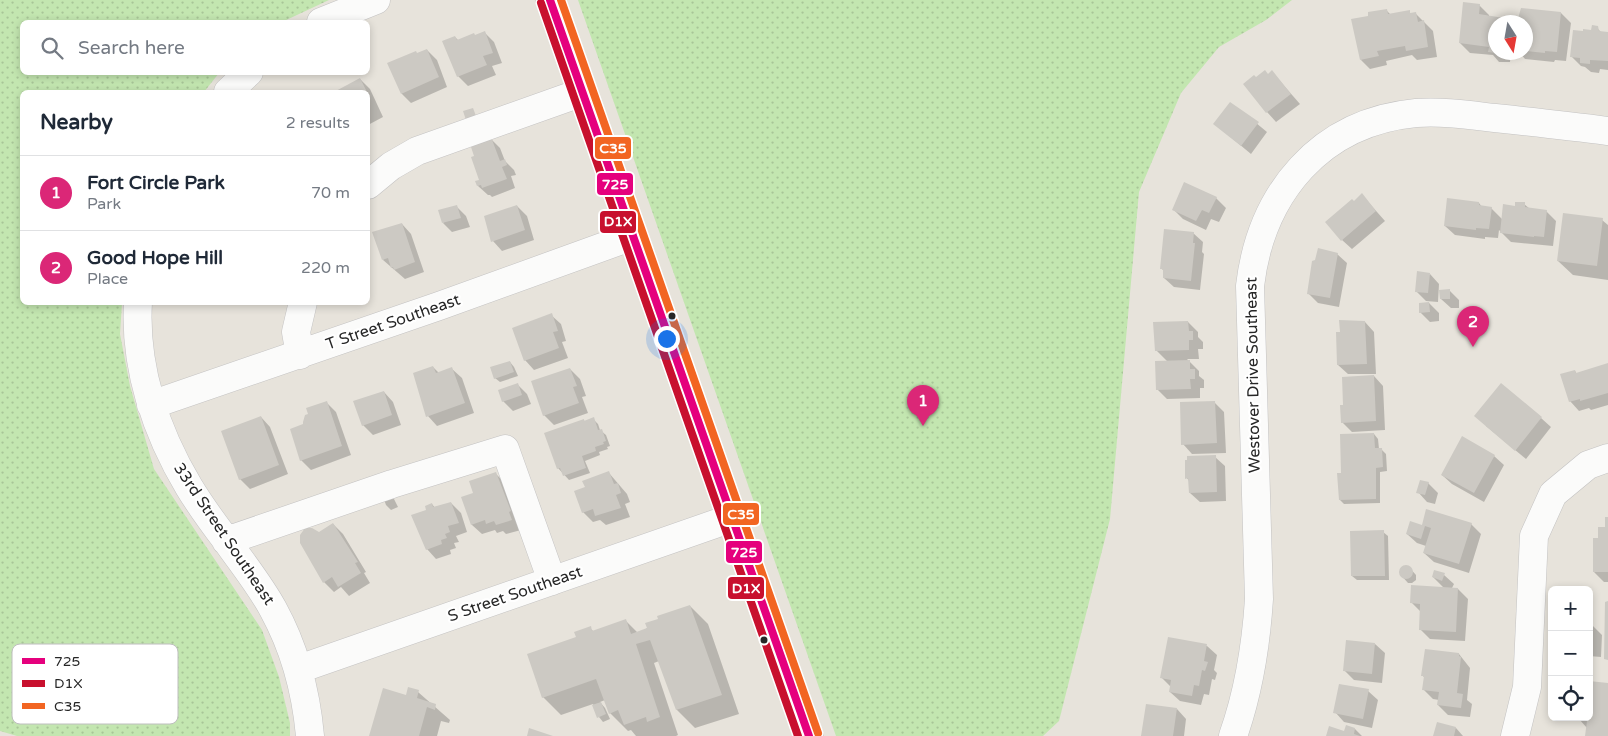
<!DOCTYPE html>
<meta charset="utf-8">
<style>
body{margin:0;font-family:"Varela Round",sans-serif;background:#f2f2f3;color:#1f2937}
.controls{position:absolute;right:15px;bottom:15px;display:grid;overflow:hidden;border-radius:8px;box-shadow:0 2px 8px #0003}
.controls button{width:45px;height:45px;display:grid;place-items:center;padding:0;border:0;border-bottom:1px solid #e0e1e3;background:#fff;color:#1f2937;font:25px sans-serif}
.compass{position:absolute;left:1488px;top:15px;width:45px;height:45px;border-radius:50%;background:#fff;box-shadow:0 2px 8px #0003;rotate:169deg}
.you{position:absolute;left:666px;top:338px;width:18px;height:18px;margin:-12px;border:4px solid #fff;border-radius:50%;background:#1a73e8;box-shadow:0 0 0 8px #1a73e833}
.badge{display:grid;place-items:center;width:32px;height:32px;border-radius:50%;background:#db2777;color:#fff;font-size:16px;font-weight:700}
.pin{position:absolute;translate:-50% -41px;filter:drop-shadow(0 1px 2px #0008)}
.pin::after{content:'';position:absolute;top:26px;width:18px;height:15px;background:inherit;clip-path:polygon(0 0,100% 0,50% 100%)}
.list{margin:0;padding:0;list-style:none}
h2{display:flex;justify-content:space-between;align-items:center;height:65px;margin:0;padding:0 20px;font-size:21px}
h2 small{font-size:16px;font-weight:400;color:#747a83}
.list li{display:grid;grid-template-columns:32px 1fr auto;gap:15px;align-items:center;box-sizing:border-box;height:75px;padding:0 20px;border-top:1px solid #e0e1e3}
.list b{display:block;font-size:19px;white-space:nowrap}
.list p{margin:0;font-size:16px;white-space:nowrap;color:#747a83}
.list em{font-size:16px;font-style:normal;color:#747a83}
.icon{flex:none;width:28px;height:28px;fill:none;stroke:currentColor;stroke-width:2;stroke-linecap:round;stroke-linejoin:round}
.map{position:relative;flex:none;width:1608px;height:736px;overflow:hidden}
.search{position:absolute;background:#fff;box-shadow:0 2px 8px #0003;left:20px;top:20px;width:350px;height:55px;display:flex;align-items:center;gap:12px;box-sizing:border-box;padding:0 18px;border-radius:8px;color:#747a83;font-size:19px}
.panel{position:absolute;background:#fff;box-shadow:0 2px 8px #0003;left:20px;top:90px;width:350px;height:215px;border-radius:8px}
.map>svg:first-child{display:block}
.park{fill:url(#park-dots)}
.shadow{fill:#0003}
.building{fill:#ccc9c3}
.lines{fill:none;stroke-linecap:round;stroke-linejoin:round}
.minor-casing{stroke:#c3c2c2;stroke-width:29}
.highway-casing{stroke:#c3c1bf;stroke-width:29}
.minor{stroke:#fbfbfa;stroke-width:28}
.highway{stroke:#e8ddd1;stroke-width:28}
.bus-1-casing{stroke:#fff;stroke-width:11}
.bus-2-casing{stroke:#fff;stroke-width:11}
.bus-3-casing{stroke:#fff;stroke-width:11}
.bus-1{stroke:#e5007d;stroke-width:8}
.bus-2{stroke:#c8102e;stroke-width:8}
.bus-3{stroke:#f26522;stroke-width:8}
.bus-dot{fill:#272727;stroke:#fff;stroke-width:2}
.labels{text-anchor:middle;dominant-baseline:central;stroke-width:4.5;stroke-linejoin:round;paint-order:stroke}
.street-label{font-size:16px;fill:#272727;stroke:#fff}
.key{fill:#fff;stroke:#bebebe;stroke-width:1}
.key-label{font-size:14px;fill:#272727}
.line-badge{stroke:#fff;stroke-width:2}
.badge-label{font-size:14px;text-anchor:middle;font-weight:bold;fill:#fff}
</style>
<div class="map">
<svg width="1608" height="736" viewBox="0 0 1608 736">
<defs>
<pattern id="park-dots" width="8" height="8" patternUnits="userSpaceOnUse" patternTransform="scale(1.25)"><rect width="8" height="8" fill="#c3e6b0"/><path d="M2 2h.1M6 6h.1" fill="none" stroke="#a8c597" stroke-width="1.8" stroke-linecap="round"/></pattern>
</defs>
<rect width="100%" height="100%" fill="#e7e3db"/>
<!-- park -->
<path class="park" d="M0,0H329L282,22H22V72L219,73L204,92H22V302L122,303L120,334L130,386L154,469L262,630L279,677L290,723V736H17L0,731Z
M578,0H1292L1266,20L1219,47L1181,93L1139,192L1110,519L1059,721L1043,736H836Z"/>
<!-- shadow -->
<path class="shadow" d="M1479,5L1489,15V17L1504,19L1507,22H1496V52H1511L1510,62H1499L1493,55L1470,53L1460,43Z
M1522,9L1561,13L1571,23L1566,61L1555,60L1554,62L1525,59L1519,52H1526V22H1518Z
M1387,11L1391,15L1409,12L1411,14L1415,13L1433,31L1437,57L1417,60L1412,55L1386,61L1387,65L1370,69L1361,60L1370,17Z
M1597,28L1602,33H1608V70L1600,69L1599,73L1591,72L1585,67L1581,66L1572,57L1592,31Z
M485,33L494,42L502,63L492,66L496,75L468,86L458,76L455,37L459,41Z
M427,50L437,60L447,87L411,103L402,94L389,64Z
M1272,72L1300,104L1276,122L1267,112L1256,79L1268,75Z
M360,79L370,89L383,117L368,125V92H338Z
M1238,108L1267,132L1251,154L1215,124Z
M490,138L500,148L505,161L514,170L516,175L511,176L515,188L492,197L490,195H488L478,186Z
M1362,195L1385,221L1352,249L1342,240L1354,202Z
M1216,198L1226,208L1219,222L1211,219L1206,230L1183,219L1173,209Z
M1479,203L1482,207L1491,208L1503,220L1516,207L1524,204L1530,209L1546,211L1556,221L1553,246L1511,242L1499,230L1498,238L1485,237V239L1455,235L1445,226Z
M456,206L466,216L470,227L452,232L443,223Z
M517,206L527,216L534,240L502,251L493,241Z
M1602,220L1608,225V280L1573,275L1558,261Z
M402,224L411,234L424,272L405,279L383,260Z
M1193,233L1203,242L1202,252L1204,254L1200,290L1174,287L1164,278V271L1161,268Z
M1337,254L1347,263L1339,307L1318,303L1308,293Z
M1430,274L1439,284L1438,302L1426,301L1416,291Z
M1450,291L1459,300V308H1451L1441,299Z
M1429,303L1439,313V321L1430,322L1420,312Z
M551,315L561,324L566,341L562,342L568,358L534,370L525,360Z
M1188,322L1198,332V337L1203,342V349H1198L1199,359H1187L1199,371V376L1204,380V388H1200V398L1167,399L1157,389L1168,362L1156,350Z
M1365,322L1374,332L1376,374H1348L1338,365L1341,333Z
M510,362L514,367L518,376L500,382L495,378Z
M1608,364V405L1591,410L1589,408L1579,411L1570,401L1575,371L1577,374Z
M433,367L439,373L452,369L462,378L474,413L437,426L428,416Z
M570,369L580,379L586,396L582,397L588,413L554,425L544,415Z
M1374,376L1383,386L1385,430L1352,432L1342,422L1344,406Z
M518,385L527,394L531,404L513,411L503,401Z
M384,392L393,402L401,425L373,435L363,425Z
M326,402L336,412L351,455L311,470L301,460L305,425Z
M1214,402L1224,412L1226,453L1192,454L1183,444Z
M261,417L270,427L288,474L250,489L240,479Z
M1541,418L1551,427L1526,459L1486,426Z
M593,419L598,424L600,430L606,435L610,446L607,447L608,449L599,452L600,455L585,461L590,473L569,480L558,468L584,420L585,422Z
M1374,434L1378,439L1379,449H1381L1386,454L1387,471L1380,472V503L1344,504L1340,500L1343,474Z
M1494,456L1504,465L1484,502L1452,484L1442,475Z
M1215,457L1225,466L1226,501L1200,502L1190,493L1189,481L1187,478Z
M495,473L505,483L521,530L506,534L503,531L497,533L495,530L482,534L472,525L463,498L475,494Z
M609,473L627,494L630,502L625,504L630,517L606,525L600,520L593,522L583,512Z
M1428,483L1438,493L1435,504L1427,502L1418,492Z
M390,494L394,499L398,507L391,510L386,505L383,497Z
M451,503L461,513L467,532L456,536L459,542L454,543L456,548L450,550L451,554L436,559L427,549V511L432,504L435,508Z
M1427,511L1471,524L1481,534L1469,573L1434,562L1424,553L1426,546L1417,543L1407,534L1422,527Z
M1608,518V582H1604L1594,572L1599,539L1606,528Z
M333,524L343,534L366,572L364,573L370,583L349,596L341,587L334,592L324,582L319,533Z
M1383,532L1388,536L1389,580H1357L1352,576Z
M1408,566L1416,575V580L1412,583H1408L1400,574L1401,569Z
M1444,575L1454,584L1452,588L1458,589L1468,599L1465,641L1430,639L1420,629L1421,612L1412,603L1444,588L1433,577Z
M690,606L708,624L739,714L695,728L677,710L659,661L654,663L678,735L676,736H636L631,730L628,731L610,713L605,700L600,702L605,708L610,719L603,722L599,717L593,704L561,715L543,697L577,637L590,628L594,632L626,621L638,633Z
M1589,625H1592L1602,635L1601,657L1589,656Z
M1169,638L1207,646L1217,655L1214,670L1217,673L1215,680L1212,679L1209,695L1204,694L1201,705L1180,701L1170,692L1171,687L1162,678Z
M1375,644L1385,653L1382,683L1354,680L1344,670Z
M1459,654L1470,668L1467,700L1472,704L1470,717L1448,715L1438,705L1439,700L1433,699L1424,690L1425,678L1422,675Z
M1608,684V736H1587V728L1579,719L1589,717Z
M1368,691L1378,700L1372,728L1344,722L1335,712Z
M418,692L450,720L449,723L441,721L437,736H370L407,696Z
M1177,709L1186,719L1184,736H1141Z
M1456,728L1463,736H1435Z
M1355,729L1362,736H1327L1345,733Z"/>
<!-- building -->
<path class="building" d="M1463,2L1480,4L1479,14L1504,18V22H1496V53L1488,52L1489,47L1459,43Z
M1521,8L1561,12L1557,52L1545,51V53L1526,51V22H1517Z
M1387,9L1388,14L1410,10V13L1416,12L1418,22L1424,20L1428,47L1406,51L1405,46L1377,51L1379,56L1360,60L1351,19L1368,16V12Z
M1592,25L1598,26L1599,31L1608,32V61L1590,60V64L1580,63V58L1570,57L1573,30L1583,31V29L1591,30Z
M485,31L493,53L483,56L487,65L457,77L442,41L455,36L457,40L474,33L475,35Z
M427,49L439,77L401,94L387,63L416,51L417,53Z
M1265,70L1268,74L1272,70L1291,94L1266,113L1243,84L1254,75L1256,77Z
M360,78L367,92H334Z
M1230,102L1259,122L1241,146L1213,124Z
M473,108L476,116L466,120L463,111Z
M491,137L500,161L505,159L507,165L502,167L507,179L482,188L481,185L477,186L475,181L479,180L471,157L474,156L470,144Z
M1184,182L1217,197L1209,213L1202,210L1196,221L1172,210Z
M1362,193L1376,211L1341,241L1325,222L1352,199L1354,201Z
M1447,198L1479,202V205L1492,207L1489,229L1476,228V230L1444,226Z
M1515,202H1525V207L1547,210L1544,237L1534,236V237L1500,233L1503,204L1515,206Z
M457,205L461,218L442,223L438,210Z
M517,205L525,230L491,242L484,216Z
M1563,213L1603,218L1597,266L1557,261Z
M402,223L415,262L394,270L393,267L391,268L388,258L382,260L372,232Z
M1164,229L1194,232L1193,243H1195L1191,281L1163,278V269H1160Z
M1318,248L1338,253L1330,298L1307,294L1312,261L1315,260Z
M1417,271L1430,273L1428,293L1415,292Z
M1450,289V299H1440L1439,290Z
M1429,302L1430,312L1419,313V303Z
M552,313L558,331L553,332L559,348L524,361L512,328Z
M1339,320L1365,321L1367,364L1337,365L1336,332H1340Z
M1188,321L1189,331H1193V340H1189V350L1155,351L1153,322Z
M1190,360V369H1195V379H1190L1191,389L1156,390L1155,361Z
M510,361L514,372L494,379L490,367Z
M1608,363V393L1580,401V399L1569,402L1560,374L1575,370L1576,373Z
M433,366L436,373L452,367L465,403L426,417L413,373Z
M570,368L577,386L573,387L579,403L543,416L531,381Z
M1374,375L1376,421L1341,423L1340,405H1343L1342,377Z
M518,383L522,395L502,402L498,390Z
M1501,383L1542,417L1515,451L1474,416Z
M384,391L392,415L362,426L353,401Z
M327,401L342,446L300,461L290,429L303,424V422L305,415L308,414L306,408Z
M1215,401L1217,443L1181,445L1180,402Z
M261,416L279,465L239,480L221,431Z
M594,417L598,430L602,429L606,441L603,442L604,444L595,447L596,451L582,456L586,468L563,476L560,468L557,469L544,433L584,419V421Z
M1374,433L1375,448H1382L1383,467L1376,468V499L1339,500L1337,473H1341L1340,434Z
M1462,436L1495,455L1474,493L1441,475Z
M1216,455L1217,492L1189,493L1188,478L1185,479V460H1187V456Z
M609,471L614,484L618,483L621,493L616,495L621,508L595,516L593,509L582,513L574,491L585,487L582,481Z
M496,472L511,511L509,512L512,520L496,525L494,521L486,524L485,520L471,525L461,497L473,493L469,481Z
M1420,480L1429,482L1425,495L1416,493Z
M451,502L459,523L448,526L450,532L445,534L447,538L441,540L442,544L426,550L411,515L426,510L425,506L432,503L433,507Z
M1426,509L1472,523L1459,564L1423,553L1431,528L1425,526L1421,539L1406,534L1410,521L1422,525Z
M1605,517H1608V572H1593V538H1598V527H1605Z
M333,523L358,562L355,563L361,573L338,587L332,577L323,583L300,543V535L305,528H312L319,532Z
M1384,530L1385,576H1351L1350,531Z
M1399 572a7 7 0 1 1 14 0a7 7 0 1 1-14 0Z
M1434,570L1445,573L1442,581L1432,577Z
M1411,585L1458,588L1456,632L1419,630L1420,604L1410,603Z
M1608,601V660L1604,659L1605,602Z
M690,605L722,695L676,710L650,640L636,644L660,717L647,722L646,717L624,725L618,710L609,714L596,679L542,698L527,654L576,637L574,632L591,626L592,631L626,619L631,634L647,628L645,623L658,619L657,616Z
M1589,624H1593L1591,648H1589Z
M1168,637L1207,644L1204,661L1208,662L1205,671L1202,670L1199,686L1194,685L1192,696L1169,692L1171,680L1160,678Z
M1346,640L1375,643L1372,674L1343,671Z
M1425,649L1459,653V656L1461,657L1457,693L1463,694L1461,708L1437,705L1439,692L1422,690L1424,676H1421Z
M1589,681L1608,683V736H1585L1587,721L1577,720L1578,717H1589Z
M1339,684L1369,689L1363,719L1333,713Z
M408,687L419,690L417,698L436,704L435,710L427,707L419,736H369L383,688L406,695Z
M601,702L606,714L597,718L592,705Z
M1146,704L1177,708L1173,736H1141Z
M1437,722L1456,727L1454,736H1433Z
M1346,725L1355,728L1354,734L1360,736H1326L1329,726L1344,731Z
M529,728L553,736H527Z"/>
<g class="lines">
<!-- minor casing -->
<g class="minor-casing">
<path id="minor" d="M321,22L376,0
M228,92L249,72
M368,185L391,166L417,151L583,92
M138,302C134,367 156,432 189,487C200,505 213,523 226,540C242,563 260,585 273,609C295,649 306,691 310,736
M300,355L296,332L303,302
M151,405L439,306L633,236
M226,541L392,484L505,449L552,581
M299,669L732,518
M1233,736C1249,691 1256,645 1259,599L1250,286C1261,193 1320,122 1416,113C1442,111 1469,115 1495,118C1533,122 1570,126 1608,131
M1515,736L1527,687L1534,536L1553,494L1588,465L1608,458"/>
</g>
<!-- highway casing -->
<g class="highway-casing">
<path id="highway" d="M550,0L809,736"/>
</g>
<!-- minor -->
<use href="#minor" class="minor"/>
<!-- highway -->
<use href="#highway" class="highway"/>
<!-- bus-1 casing -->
<g class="bus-1-casing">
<path id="bus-1" d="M550,0L809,736"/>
</g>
<!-- bus-2 casing -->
<g class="bus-2-casing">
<path id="bus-2" d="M541,3L798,736"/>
</g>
<!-- bus-3 casing -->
<g class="bus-3-casing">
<path id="bus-3" d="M561,0L818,733"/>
</g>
<!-- bus-1 -->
<use href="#bus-1" class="bus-1"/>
<!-- bus-2 -->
<use href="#bus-2" class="bus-2"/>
<!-- bus-3 -->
<use href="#bus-3" class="bus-3"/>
</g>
<!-- markers -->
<g class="bus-dot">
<circle cx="672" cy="316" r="4.5"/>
<circle cx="764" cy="640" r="4.5"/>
</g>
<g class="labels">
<!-- street labels -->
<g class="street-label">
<text transform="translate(393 322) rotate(-19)">T Street Southeast</text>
<text transform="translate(1253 375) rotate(-91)">Westover Drive Southeast</text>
<text transform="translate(224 534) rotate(56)">33rd Street Southeast</text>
<text transform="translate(515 594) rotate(-19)">S Street Southeast</text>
</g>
</g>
<!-- legend -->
<rect x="12" y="644" width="166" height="80" rx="8" class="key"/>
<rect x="22" y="658" width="23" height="6" fill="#e5007d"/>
<rect x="22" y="680" width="23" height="7" fill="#c8102e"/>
<rect x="22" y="703" width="23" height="6" fill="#f26522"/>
<g class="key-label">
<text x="54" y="666">725</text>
<text x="54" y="688">D1X</text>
<text x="54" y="711">C35</text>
</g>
<g class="line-badge">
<rect x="594" y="136" width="38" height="24" rx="5" fill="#f26522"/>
<rect x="596" y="172" width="38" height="24" rx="5" fill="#e5007d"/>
<rect x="599" y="210" width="38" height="24" rx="5" fill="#c8102e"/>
<rect x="722" y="502" width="38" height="24" rx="5" fill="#f26522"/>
<rect x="725" y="540" width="38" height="24" rx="5" fill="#e5007d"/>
<rect x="727" y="576" width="38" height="24" rx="5" fill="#c8102e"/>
</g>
<g class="badge-label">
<text x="613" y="153">C35</text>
<text x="615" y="189">725</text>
<text x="618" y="226">D1X</text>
<text x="741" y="519">C35</text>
<text x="744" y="557">725</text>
<text x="746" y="593">D1X</text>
</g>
</svg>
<div class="controls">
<button>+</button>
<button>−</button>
<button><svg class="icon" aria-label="locate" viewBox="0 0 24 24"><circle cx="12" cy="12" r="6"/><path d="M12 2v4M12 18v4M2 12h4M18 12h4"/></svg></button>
</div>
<svg class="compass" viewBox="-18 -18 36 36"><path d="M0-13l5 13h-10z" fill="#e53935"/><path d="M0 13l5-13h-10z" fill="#747a83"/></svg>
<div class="you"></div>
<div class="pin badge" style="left:923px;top:426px">1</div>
<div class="pin badge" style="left:1473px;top:347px">2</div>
<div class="search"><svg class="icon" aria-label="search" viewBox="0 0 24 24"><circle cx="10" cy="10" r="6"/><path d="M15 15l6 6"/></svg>Search here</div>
<section class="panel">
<h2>Nearby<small>2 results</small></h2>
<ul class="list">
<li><span class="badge">1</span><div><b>Fort Circle Park</b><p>Park</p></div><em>70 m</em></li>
<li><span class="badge">2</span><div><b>Good Hope Hill</b><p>Place</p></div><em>220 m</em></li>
</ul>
</section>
</div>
